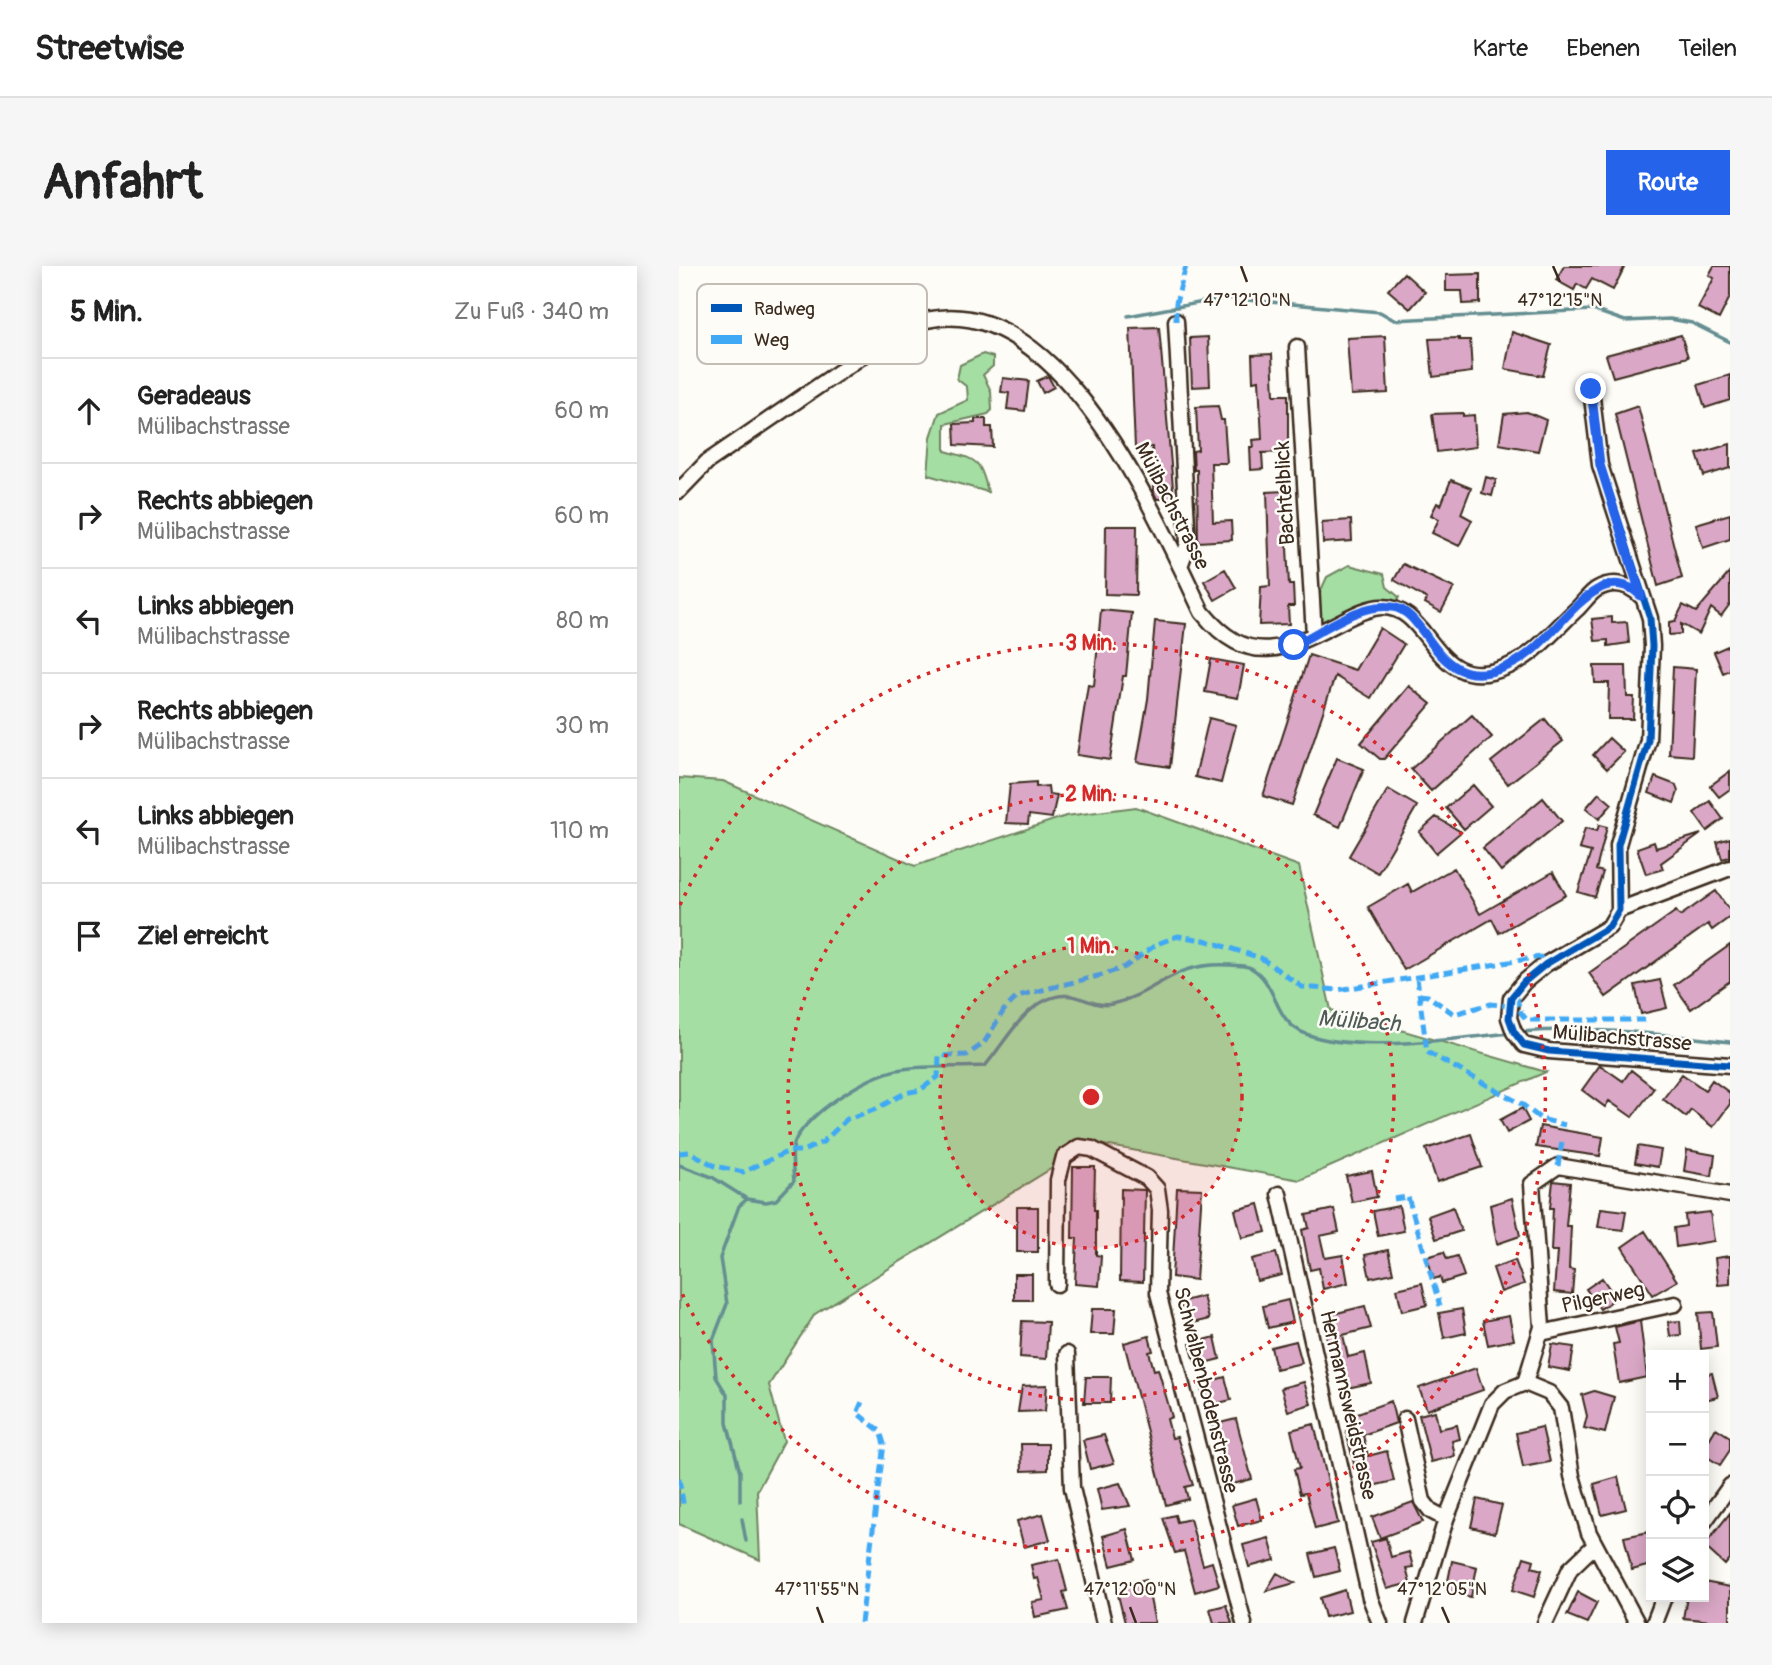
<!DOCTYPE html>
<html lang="de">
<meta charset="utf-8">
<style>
body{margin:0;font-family:Pangolin,sans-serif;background:#f6f6f6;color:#222}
.controls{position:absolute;right:21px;bottom:21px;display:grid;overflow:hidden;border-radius:0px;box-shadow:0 4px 18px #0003}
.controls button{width:63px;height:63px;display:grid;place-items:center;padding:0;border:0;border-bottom:2px solid #e0e0e0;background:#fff;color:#222;font:35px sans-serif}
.stop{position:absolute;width:21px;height:21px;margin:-16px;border:5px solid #2563eb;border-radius:50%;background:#fff}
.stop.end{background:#2563eb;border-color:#fff;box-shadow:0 2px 7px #0008}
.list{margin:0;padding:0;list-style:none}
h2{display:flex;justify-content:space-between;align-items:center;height:91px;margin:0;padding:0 28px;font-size:30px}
h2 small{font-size:23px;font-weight:400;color:#767676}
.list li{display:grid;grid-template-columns:46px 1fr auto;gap:21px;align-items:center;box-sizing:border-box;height:105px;padding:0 28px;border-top:2px solid #e0e0e0}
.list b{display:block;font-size:26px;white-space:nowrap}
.list p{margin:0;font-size:23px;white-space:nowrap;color:#767676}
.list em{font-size:23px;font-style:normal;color:#767676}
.icon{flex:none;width:38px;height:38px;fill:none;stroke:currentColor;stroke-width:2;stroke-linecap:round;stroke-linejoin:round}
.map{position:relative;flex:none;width:1051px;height:1357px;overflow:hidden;border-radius:0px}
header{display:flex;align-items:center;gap:42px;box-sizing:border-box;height:98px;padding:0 35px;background:#fff;border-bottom:2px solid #e0e0e0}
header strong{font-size:33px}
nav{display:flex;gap:38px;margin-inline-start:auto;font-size:24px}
.intro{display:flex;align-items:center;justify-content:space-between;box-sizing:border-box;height:168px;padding:0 42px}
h1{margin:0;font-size:49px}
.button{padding:18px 32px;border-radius:0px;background:#2563eb;color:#fff;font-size:24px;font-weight:700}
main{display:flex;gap:42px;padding:0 42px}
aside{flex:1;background:#fff;border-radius:0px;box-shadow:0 4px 18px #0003}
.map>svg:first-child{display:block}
.green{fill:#a4dea3;stroke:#708460;stroke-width:2}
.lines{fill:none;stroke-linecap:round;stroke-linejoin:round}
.stream{stroke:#658e91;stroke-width:3.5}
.building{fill:#daa8c6;stroke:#3b2a1e;stroke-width:2}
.minor-casing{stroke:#3b2a1e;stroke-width:19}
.minor{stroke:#fdfcf7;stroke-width:14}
.quiet{stroke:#3fa9f5;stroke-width:5;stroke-dasharray:10 5;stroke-linecap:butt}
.cycleway-casing{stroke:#fdfcf7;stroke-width:11}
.cycleway{stroke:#0057b8;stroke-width:7}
.route{stroke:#2563eb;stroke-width:9}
.ticks{fill:none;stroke:#3b2a1e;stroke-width:2.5}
.ring{fill:none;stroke:#d62828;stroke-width:3.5;stroke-dasharray:3.5 7}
.labels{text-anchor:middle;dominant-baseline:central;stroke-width:5;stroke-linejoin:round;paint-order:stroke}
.street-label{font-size:21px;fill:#3b2a1e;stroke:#fdfcf7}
.water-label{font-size:23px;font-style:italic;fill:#505c58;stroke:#fdfcf7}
.key{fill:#fdfcf7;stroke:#c3bdb6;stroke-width:2}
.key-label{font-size:19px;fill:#3b2a1e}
.ticks-label{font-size:18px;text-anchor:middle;fill:#3b2a1e;stroke:#fdfcf7;stroke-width:5;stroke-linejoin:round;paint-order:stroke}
.centre{fill:#d62828;stroke:#fdfcf7;stroke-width:3.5}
.ring-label{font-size:21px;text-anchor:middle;font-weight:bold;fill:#d62828;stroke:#fdfcf7;stroke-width:5;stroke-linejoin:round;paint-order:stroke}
</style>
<header>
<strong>Streetwise</strong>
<nav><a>Karte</a><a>Ebenen</a><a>Teilen</a></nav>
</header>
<div class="intro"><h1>Anfahrt</h1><a class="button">Route</a></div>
<main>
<aside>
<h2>5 Min.<small>Zu Fuß · 340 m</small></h2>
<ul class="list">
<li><svg class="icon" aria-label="ahead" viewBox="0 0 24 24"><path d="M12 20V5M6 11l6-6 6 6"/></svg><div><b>Geradeaus</b><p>Mülibachstrasse</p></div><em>60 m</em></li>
<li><svg class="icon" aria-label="right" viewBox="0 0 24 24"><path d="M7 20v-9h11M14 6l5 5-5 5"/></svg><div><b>Rechts abbiegen</b><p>Mülibachstrasse</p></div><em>60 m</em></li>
<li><svg class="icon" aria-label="left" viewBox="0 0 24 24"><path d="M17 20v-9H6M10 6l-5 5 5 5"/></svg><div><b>Links abbiegen</b><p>Mülibachstrasse</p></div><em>80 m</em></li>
<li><svg class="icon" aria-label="right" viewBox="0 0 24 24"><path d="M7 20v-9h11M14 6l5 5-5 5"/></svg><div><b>Rechts abbiegen</b><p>Mülibachstrasse</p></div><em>30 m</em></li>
<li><svg class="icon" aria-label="left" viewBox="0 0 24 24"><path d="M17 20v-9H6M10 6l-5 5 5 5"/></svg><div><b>Links abbiegen</b><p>Mülibachstrasse</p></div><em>110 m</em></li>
<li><svg class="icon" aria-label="arrive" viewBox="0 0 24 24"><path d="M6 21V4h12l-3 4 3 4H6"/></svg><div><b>Ziel erreicht</b></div></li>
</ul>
</aside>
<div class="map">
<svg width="1051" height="1357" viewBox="0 0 1051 1357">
<rect width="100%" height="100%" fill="#fdfcf7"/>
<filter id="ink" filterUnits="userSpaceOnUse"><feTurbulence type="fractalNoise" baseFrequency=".0143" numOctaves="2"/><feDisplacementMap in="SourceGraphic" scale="14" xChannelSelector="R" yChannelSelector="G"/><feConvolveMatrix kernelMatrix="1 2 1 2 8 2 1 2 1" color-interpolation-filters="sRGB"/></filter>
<g filter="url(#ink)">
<!-- green -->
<path class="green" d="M304,88L314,91V100L304,109L312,125L313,144L309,148L266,158V185C298,194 301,192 309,226L249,209L252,171L260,147L289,134L288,121L278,113L281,99Z
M670,299L705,308L708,321L720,331L716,340L639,368L632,346L648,311Z
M0,512L44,515L236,600L387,550L457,541L620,600L652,744L867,806L621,914L414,877L136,1048L90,1119L105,1175L78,1225L81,1294L0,1258Z"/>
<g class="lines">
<!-- stream -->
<path class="stream" d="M449,50L546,32L701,46L715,54L914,44L946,55L991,53L1013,57L1051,76
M840,766C912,760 980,768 1051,776
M0,899L33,911L68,933L87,936L97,934L115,915C114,901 110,880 120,868C139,841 192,807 224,803C251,799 279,802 306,800C325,778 340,747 367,734C396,720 411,743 433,738C482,726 493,695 551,699C558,700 566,699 572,702C600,718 593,755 627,768C680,788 776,772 833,767
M61,1235V1206L48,1157V1129L37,1111L34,1074L48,1038L41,992L60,940L67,934
M63,1253L67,1275"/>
</g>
<!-- building -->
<path class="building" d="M885,0H946L934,24L913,13L907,23L898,18L895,24L877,14Z
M1035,0H1051V31L1040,53L1019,42L1035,12L1030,9Z
M725,7L746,26L731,43L709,24Z
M801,8V37L784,38L783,25H767V9Z
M480,61L495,233H478L475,227L473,181L456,182L451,62Z
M833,66L872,79L864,110L826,103Z
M1002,69L1009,91L934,111L927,89Z
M706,70L709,127L672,129L668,72Z
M529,71L531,120L513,121L511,72Z
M780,72V74H791L793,106L754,111L750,73Z
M593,88L595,129H609V186L583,187L584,203L572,204L571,181H575L574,174L583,173L580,114L574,115L573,89Z
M1051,109V134L1026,142L1019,119Z
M369,110L375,121L364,127L358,115Z
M324,112L350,115L346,145L328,143L330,127L322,126Z
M539,140L542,154H545L548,197H532L534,256L552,255L553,274L519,276L518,204H515L514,185L519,184L517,141Z
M959,140L1003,312L979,320L936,148Z
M848,146L867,154L859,185L820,178L825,148Z
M784,147V150L795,149L797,181L758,186L753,148Z
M296,153H307V161H313L314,181L276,179L275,158L296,157Z
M1051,178V202L1025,210L1018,188Z
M807,211L817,214L813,230L803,227Z
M772,214L792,222L782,248L793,254L780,280L753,267L760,253L752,249L758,237L762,239Z
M605,225L610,319H614L615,340H609L610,358L580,359L582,321L591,320L588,226Z
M1051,248V273L1024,282L1017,258Z
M672,254L673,275L644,277L643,256Z
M427,260H458L457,329L426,328Z
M724,298L775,322L762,346L746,337L748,333L715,314Z
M546,303L557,322L536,334L525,315Z
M1051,306V338L1042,350L1032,342L1020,368L1002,358V368L990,369V356L996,355L1004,339L1017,346Z
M422,344L453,347L447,410H444L431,494L398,489L409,419L415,420Z
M933,351V357L948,356L950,377L929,380V374L916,375L913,353Z
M476,355L507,358L491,501L458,496L469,433Z
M701,362L725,378L692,432L656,410L613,539L584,530L630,389L676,404Z
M1051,379V404L1044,407L1035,386Z
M532,393L565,399L559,432L526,426Z
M915,400H947L948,431H955L954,453H929L930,417H916Z
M994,401L1017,403L1013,490L990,488Z
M730,420L752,438L705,493H701L682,477Z
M793,449L813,471L752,525L732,503Z
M530,452L557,459L542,517L516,511Z
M866,453L884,475L829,518L812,496Z
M930,472L945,486L928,503L914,489Z
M658,492L685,503L661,561L634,549Z
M1051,505V523L1040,531L1031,520Z
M976,511L997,519L999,526L995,537L970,527Z
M357,516V521L369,520L370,528L378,529L373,552L350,549L349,558L327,557L331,518Z
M794,519L812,540L785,563L767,542Z
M709,523L738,540L699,607L670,590Z
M920,527L933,538L920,553L907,542Z
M864,532L883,555L822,605L804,582Z
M1031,535L1044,553L1028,565L1015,547Z
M757,551L782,566L757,587L740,566Z
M920,559L928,561L917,604L924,606L916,631L899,626L912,586L900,583L906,562L918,565Z
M1022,568L982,597L984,603L967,608L958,582L975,576L977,582Z
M1051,572V591L1043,593L1038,576Z
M775,602L801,648L874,606L887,629L820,667L813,653L725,704L689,641L729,618L733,626Z
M1037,625L1051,645V651L1033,664L1029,658L927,731L910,707L997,645L1001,650Z
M1051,679V715L1012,743L995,719Z
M981,714L988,742L962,748L956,719Z
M921,799L944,815L952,804L975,822L953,851L930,835L926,841L903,824Z
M1003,808L1026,824L1033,814L1051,827V838L1034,861L1012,844L1007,851L984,833Z
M843,842L850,855L828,867L821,854Z
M861,860L924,871L921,890L857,881Z
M792,868L803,901L758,916L747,883Z
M959,880L982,884L979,901L956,897Z
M1008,884L1036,889L1033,910L1005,905Z
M394,901H416L415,944H417V989L422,990L420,1020L396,1018L398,972H393Z
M693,905L698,931L673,936L667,910Z
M874,915L891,917L887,960H892L890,1003L895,1004L893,1028L875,1026L878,985H872L874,942H871Z
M498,922L523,923L517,1014L493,1011Z
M442,923L466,924L464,1016L441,1015Z
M833,932L841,970L818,978L811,939Z
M580,938L587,966L563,972L556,944Z
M720,940L725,965L699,970L694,945Z
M338,941H359V986H338Z
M774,941L782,965L757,973L749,950Z
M922,942L947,945L944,964L919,961Z
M655,943L660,966L641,970L646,992L664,989L669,1017L644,1023L640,1002L631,1004L623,964L630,962L627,949Z
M1031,946L1035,975L997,981L995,962L1007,960L1006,949Z
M966,965L998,1015L974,1029L943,981Z
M709,984L714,1007L691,1012L686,989Z
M765,986L768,993L778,990L785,1010L763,1017L761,1011L755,1013L748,991Z
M597,987L603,1009L578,1015L573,993Z
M1051,990V1018L1039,1019L1036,992Z
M836,994L845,1018L822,1026L814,1002Z
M335,1008H353V1034H335Z
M923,1012L937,1032L921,1043L907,1023Z
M743,1017L748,1039L723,1045L718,1023Z
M524,1030L530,1053L506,1059L501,1036Z
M609,1034L614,1056L589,1062L584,1040Z
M686,1040L692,1062L664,1069L669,1091L686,1087L692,1117L668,1122L663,1100L655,1102L646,1064L654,1062L650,1049Z
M413,1043H437L435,1068H411Z
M783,1043L787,1067L765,1072L760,1047Z
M1034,1046L1038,1081L1022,1083L1019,1047Z
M830,1050L835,1074L809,1079L804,1055Z
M343,1055L369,1056L367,1093L341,1091Z
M961,1055L968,1111L940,1117L934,1078L940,1077L936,1061Z
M1001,1055L1002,1069L991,1070L989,1056Z
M470,1070L474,1085L470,1086L475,1104L479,1103L493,1151L488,1153L493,1172L498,1171L514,1219L506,1221L509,1233L487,1239L445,1077Z
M536,1071L541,1093L517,1099L511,1078Z
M617,1075L623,1097L597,1103L592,1081Z
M873,1078L895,1081L891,1105L869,1101Z
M797,1102L804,1124L748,1144L740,1122Z
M1033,1107L1039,1131L1025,1134V1109Z
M407,1111H432L431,1137H405Z
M546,1111L552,1134L527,1140L521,1118Z
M625,1116L632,1138L609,1145L602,1122Z
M368,1119L366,1145L339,1146L343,1120Z
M915,1125L935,1131L926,1167L905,1162L908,1150L903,1129Z
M712,1135L717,1157L684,1169L689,1190L708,1185L715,1215L693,1220L688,1199L676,1202L667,1165L675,1162L670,1150Z
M756,1145L760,1163L778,1159L781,1173L773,1175L776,1190L752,1196L740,1149Z
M557,1153L573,1213L547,1220L533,1159Z
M635,1158L659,1257L636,1263L627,1227L621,1228L615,1203L621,1202L612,1164Z
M863,1161L871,1196L844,1201L837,1167Z
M1037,1162L1051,1171V1184L1041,1199L1025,1189V1182Z
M425,1169L435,1197L411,1203L404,1174Z
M342,1178H369V1204L343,1205Z
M939,1211L947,1243L923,1249L915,1218Z
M441,1217L451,1240L423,1244L418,1223Z
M577,1232L583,1254L559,1260L553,1239Z
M798,1233L823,1239L816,1267L792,1261Z
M734,1236L744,1256L701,1272L693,1251Z
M1051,1247V1293L1046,1299L1025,1280Z
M364,1248L371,1274L345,1281L338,1255Z
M496,1249L498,1256L511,1253L524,1299L533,1296L540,1319L516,1326L505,1285L496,1287L484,1252Z
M448,1263L456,1294L432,1300L424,1270Z
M970,1266L972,1299L953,1304L945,1271Z
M590,1272L596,1294L570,1301L564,1279Z
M707,1272L712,1291L730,1286L734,1301L727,1302L731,1317L708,1323L692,1276Z
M655,1282L661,1305L637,1311L631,1288Z
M845,1291L855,1294L853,1301L863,1304L855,1331L834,1324Z
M380,1293L388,1325L384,1326L389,1344L356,1351L353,1336L365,1334L359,1312L355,1313L352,1299Z
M773,1295L798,1301L792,1331L767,1325Z
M598,1307L616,1317L587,1325Z
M467,1313L476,1357H446L437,1321Z
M1025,1316L1051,1321V1357L1004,1352L1008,1331H1025Z
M666,1324L671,1345L646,1351L641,1332Z
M899,1326L918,1336L908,1357L888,1349Z
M547,1339L553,1357H535L531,1343Z"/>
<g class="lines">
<!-- minor casing -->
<g class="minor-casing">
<path id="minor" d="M497,55L509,278L501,300
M618,81L635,369
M912,123L921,199L971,352L973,380L969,474L939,579L940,644L930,661L867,698L845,716L832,732L830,752L835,766L845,779L870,785L1051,799
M0,225L28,196L226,61C371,0 476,248 523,346C569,403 607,384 663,355C675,349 690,341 703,341C754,340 754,434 830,400C857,388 878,361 899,342C905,336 911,327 918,323C934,314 950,318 962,330
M940,644L1051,602
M600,928L691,1332L701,1357
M378,1018L379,914L385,891L400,881L413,883L468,912L478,923L481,944L479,1027L565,1357
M862,1067L996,1038
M388,1088L393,1222L425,1357
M846,1117L863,1061L853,918L879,900L1051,929
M726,1153L744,1235L752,1245L767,1253
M1025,1256L1051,1220
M736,1357L767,1253L813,1138L826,1125L846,1117L870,1127L882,1142L893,1210L910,1267L958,1357
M866,1357L891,1303L915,1280
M975,1357L985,1331"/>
</g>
<!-- minor -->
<use href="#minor" class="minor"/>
<!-- quiet -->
<path class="quiet" d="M497,55V37L507,0
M738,712L748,786L844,839L862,853L886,859
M740,729L749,730L775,748L812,738L831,740
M837,730L842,747L848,754H968
M0,887L11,886L36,900L64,906L110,885H124L144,876L168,853L195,844L226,827L241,824L259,811L260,790L288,789L305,777L325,744L339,730L423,709L446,701L478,678L499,670L525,674L582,692L623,721L659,724L861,691L867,698
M879,900L883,876
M715,933L729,931L761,1040
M0,1213L5,1242
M182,1357L205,1178L201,1165L178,1147L183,1136"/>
<!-- cycleway casing -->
<g class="cycleway-casing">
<path id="cycleway" d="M912,123L921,199L971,352L973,380L969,474L939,579L940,644L930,661L867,698L845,716L832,732L830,752L835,766L845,779L870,785L1051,799"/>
</g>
<!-- cycleway -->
<use href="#cycleway" class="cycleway"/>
</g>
</g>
<g class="lines" filter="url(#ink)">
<!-- route -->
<path class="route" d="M615,379C643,366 681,336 713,341C751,345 756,433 829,400C865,384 888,341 918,324C934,314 950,318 962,330L921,199L912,123"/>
</g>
<!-- ticks -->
<path class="ticks" d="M562,0L568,16M874,0L881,16M138,1341L144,1357M451,1341L457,1357M763,1341L770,1357"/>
<!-- distance rings -->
<circle cx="412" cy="831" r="151" fill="#d62828" fill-opacity=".12"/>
<g class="ring">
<circle cx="412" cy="831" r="151"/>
<circle cx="412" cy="831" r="303"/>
<path d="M1 639A454 454 0 1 1 1 1023"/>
</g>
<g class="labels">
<!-- street labels -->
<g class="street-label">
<text transform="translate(606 227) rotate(-93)">Bachtelblick</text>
<text transform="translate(493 240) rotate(63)">Mülibachstrasse</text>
<text transform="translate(943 772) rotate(5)">Mülibachstrasse</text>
<text transform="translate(924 1032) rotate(-12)">Pilgerweg</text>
<text transform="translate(527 1124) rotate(76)">Schwalbenbodenstrasse</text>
<text transform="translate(669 1139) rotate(77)">Hermannsweidstrasse</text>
</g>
<!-- water labels -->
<g class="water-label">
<text transform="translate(680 755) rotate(4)">Mülibach</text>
</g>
</g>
<!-- legend -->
<rect x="18" y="18" width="230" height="80" rx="10" class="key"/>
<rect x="32" y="38" width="31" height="8" fill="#0057b8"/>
<rect x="32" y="69" width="31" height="9" fill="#3fa9f5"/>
<g class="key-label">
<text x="75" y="49">Radweg</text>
<text x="75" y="80">Weg</text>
</g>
<g class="ticks-label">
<text x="568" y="40">47°12'10"N</text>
<text x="881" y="40">47°12'15"N</text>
<text x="138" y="1329">47°11'55"N</text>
<text x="451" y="1329">47°12'00"N</text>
<text x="763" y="1329">47°12'05"N</text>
</g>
<circle cx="412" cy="831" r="10" class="centre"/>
<g class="ring-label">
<text x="412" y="384">3 Min.</text>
<text x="412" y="535">2 Min.</text>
<text x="412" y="687">1 Min.</text>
</g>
</svg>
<div class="controls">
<button>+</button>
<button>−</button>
<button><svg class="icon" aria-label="locate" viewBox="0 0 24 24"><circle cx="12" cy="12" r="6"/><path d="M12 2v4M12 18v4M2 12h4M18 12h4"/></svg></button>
<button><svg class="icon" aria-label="layers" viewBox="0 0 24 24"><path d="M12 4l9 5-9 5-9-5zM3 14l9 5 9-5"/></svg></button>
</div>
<div class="stop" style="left:615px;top:379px"></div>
<div class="stop end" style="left:912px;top:123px"></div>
</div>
</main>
